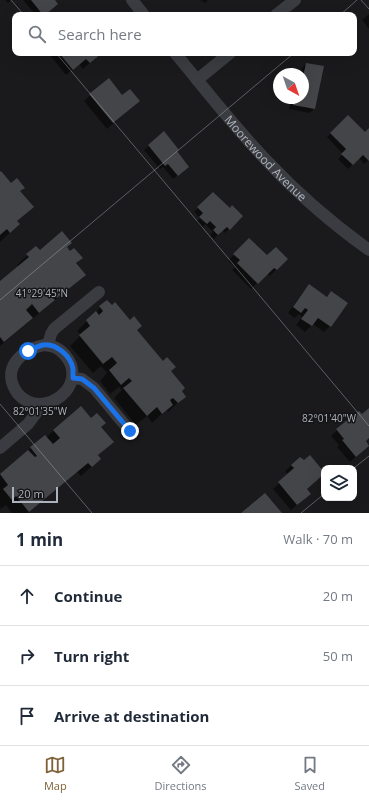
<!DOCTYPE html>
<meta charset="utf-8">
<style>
body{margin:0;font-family:"Open Sans",sans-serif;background:#f2f2f3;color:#1f2937}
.controls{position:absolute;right:12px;bottom:12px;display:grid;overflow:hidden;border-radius:8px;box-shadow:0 4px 16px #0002}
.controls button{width:36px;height:36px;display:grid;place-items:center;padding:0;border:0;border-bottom:1px solid #e0e1e3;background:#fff;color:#1f2937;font:20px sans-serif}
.compass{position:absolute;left:273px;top:68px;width:36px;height:36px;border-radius:50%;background:#fff;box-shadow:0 4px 16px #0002;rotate:140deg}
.scale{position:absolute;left:12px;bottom:10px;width:46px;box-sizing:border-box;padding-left:4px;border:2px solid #acb2bc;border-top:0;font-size:11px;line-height:14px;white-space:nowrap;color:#acb2bc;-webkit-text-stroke:3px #151517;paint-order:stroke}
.stop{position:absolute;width:12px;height:12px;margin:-9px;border:3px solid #1a73e8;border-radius:50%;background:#fff}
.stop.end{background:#1a73e8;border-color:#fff;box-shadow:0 1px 4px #0008}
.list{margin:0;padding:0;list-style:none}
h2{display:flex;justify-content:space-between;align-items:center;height:52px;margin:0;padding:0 16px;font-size:17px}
h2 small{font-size:13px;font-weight:400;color:#747a83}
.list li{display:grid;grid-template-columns:26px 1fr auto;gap:12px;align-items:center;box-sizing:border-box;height:60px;padding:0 16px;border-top:1px solid #e0e1e3}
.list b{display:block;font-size:15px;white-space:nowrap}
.list em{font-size:13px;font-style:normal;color:#747a83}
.icon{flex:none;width:22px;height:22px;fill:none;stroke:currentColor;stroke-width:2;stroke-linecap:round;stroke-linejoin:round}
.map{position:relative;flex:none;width:369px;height:513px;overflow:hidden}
.search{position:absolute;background:#fff;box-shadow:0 4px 16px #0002;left:12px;right:12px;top:12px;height:44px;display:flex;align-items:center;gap:10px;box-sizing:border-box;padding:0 14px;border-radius:8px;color:#747a83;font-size:15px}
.sheet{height:232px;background:#fff}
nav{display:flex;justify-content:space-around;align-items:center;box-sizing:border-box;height:56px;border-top:1px solid #e0e1e3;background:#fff;font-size:11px;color:#747a83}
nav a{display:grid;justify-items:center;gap:2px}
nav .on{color:#7f6238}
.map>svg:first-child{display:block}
.shadow{fill:#0007}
.building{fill:#444549}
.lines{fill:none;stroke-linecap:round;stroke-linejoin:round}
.street{stroke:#3b3c41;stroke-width:12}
.route{stroke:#1a73e8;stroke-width:5}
.ticks{fill:none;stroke:#acb2bc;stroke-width:1;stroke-opacity:0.45}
.labels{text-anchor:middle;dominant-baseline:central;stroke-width:3;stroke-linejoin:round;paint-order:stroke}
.street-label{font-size:12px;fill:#acb2bc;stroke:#151517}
.ticks-label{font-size:10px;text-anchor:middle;fill:#acb2bc;stroke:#151517;stroke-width:3;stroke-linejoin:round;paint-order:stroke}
</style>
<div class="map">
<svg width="369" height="513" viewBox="0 0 369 513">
<rect width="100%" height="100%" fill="#1a1a1c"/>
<!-- shadow -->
<path class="shadow" d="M5,0H11L8,3Z
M23,0H53L45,15H36Z
M200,0H208L205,3Z
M369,14V29L362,20Z
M50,53H101L83,69L79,64L66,75L49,54Z
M306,64L322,67L314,109L310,113L289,109L292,98H303V74H301L302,68Z
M90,95L122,96L139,101L107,129L84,101Z
M348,116L365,133L369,129V160L364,164L359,158L348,169L338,159L343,154L327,137Z
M164,133L176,152L184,171L173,179L163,167L160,169L144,150Z
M0,173L19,191L32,207L17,221L19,224L0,242Z
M213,193L230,209L242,216L225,233L222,230L214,239L210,235L213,232L205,224L202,228L196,222L200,218L194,212Z
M249,239L267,257L287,259L270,276L267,273L251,289L232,270L235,267L228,261Z
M36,247L39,251L66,247L70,252L81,258L76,264L84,275L74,284L0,346V283L19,267L17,265Z
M309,286L326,297L331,293L330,326L324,332L313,324L305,332L296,325L302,317L299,314L294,318L288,313L303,292Z
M107,301L136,330L170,372L181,391L185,396L168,412L166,410L152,423L147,416L136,425L114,398L122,390L119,387L110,394L100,381L107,373L101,366L93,373L70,346L81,335L77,331Z
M369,410V438L365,441L362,451L350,462L337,447L339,445L331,436L337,430Z
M91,419L100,427L112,442L97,456L100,459L81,476L77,472L28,513H12L6,505L1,509L0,507V475L31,448L46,438L54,430Z
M300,458L306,489L303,500L291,510L273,489L288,475L285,471Z"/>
<!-- building -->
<path class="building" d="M31,0H55L58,4L45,15H43Z
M59,53H102L90,63L86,59L73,70Z
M306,63L324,66L315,109L293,105L294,98H303V77Z
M109,78L122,95L130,89L140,101L113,123L89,94Z
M348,115L365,132L369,128V161L363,155L353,165L341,154L346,149L330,133Z
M164,131L179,150L177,151L189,167L178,176L168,164L165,166L148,145Z
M1,171L11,183L17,178L25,188L20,191L34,207L17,221L20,224L10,233L7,229L0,235V172Z
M213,192L230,208L232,205L243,216L230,230L227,227L218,235L213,230L216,227L210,221L207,224L199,217L203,213L197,207Z
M62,231L72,243L67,247L70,251L74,248L83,258L76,263L86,275L57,298L50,290L48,292L55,300L39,313L32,304L26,310L33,318L4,342L0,337V281L29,257L26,254L36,246L40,250Z
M249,238L267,255L276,247L288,259L277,270L274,268L258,284L237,263L240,260L233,254Z
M309,284L327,297L331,291L348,303L331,327L318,318L312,326L301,319L308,310L305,308L301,313L293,307Z
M107,300L112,305L115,302L130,320L134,316L142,326L137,330L163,361L167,357L176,367L171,371L185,388L182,391L186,397L178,403L173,398L170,400L173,405L162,414L157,407L147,416L123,388L132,381L129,378L121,385L109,370L117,363L112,357L103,364L79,335L90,326L86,320L96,311L99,315L103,311L99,306Z
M81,406L91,418L97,413L106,423L101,427L114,442L98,455L101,459L92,467L88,463L29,512L16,496L12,500L3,489L8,485L0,474L28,450L35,457L37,456L30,447L45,435L53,444L60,438L53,430Z
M369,408V438L366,441L369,446L356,457L342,440L344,439L336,429L359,411L362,414Z
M310,455L324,472V474L307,489L311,494L297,505L278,482L294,468L291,465L300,457L304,460Z
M265,493L282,513H241Z"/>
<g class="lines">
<!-- street -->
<g class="street">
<path d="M132,0L144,15"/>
<path d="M276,15L295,0"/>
<path id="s1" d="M175,53C206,90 235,128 268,162C298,194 333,224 369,250"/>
<path d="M197,80L230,53"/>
<path d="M44,345C54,346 59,348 65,355C91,385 43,422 18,394C0,370 20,350 44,345Z"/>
<path d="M48,345L51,334L54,329L99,292"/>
<path d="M73,378L82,379L94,388L130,431"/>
<path d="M0,448L28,424L42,405"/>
</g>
</g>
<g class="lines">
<!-- route -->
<path class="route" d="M28,351C33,349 38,346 43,345C56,343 71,356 73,369C73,372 73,375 73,378L82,379L94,388L130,431"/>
</g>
<!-- ticks -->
<path class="ticks" d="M11,0L24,15M361,0L369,9M340,15L357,0M56,53L369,426M0,300L294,53M0,404L92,513M354,468L369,456M301,513L324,494"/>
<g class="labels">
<!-- street labels -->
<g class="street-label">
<text stroke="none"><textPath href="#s1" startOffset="139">Moorewood Avenue</textPath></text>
</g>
</g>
<g class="ticks-label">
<text x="42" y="297">41°29'45"N</text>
<text x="40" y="415">82°01'35"W</text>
<text x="329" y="422">82°01'40"W</text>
</g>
</svg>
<div class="controls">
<button><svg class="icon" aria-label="layers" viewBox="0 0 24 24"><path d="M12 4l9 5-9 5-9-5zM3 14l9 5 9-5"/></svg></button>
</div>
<svg class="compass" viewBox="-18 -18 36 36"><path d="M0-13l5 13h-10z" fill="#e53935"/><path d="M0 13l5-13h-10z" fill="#747a83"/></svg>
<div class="scale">20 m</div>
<div class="stop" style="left:28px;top:351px"></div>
<div class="stop end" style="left:130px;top:431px"></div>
<div class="search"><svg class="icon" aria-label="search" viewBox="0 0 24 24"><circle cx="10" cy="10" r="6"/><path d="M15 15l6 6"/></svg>Search here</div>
</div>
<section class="sheet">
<h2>1 min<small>Walk · 70 m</small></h2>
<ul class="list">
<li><svg class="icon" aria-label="ahead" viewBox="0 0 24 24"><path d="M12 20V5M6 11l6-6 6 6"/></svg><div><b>Continue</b></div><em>20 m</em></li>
<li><svg class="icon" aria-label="right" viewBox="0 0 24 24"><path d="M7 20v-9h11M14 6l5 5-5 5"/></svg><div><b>Turn right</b></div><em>50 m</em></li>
<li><svg class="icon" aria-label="arrive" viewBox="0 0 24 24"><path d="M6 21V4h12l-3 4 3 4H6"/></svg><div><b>Arrive at destination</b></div></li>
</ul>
</section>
<nav>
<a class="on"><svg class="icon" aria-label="map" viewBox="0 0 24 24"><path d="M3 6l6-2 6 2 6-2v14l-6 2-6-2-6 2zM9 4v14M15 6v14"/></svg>Map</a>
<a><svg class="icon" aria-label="directions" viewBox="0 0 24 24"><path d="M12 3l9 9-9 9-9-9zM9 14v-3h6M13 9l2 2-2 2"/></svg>Directions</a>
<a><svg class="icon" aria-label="saved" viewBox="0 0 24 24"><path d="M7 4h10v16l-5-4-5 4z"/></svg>Saved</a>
</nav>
